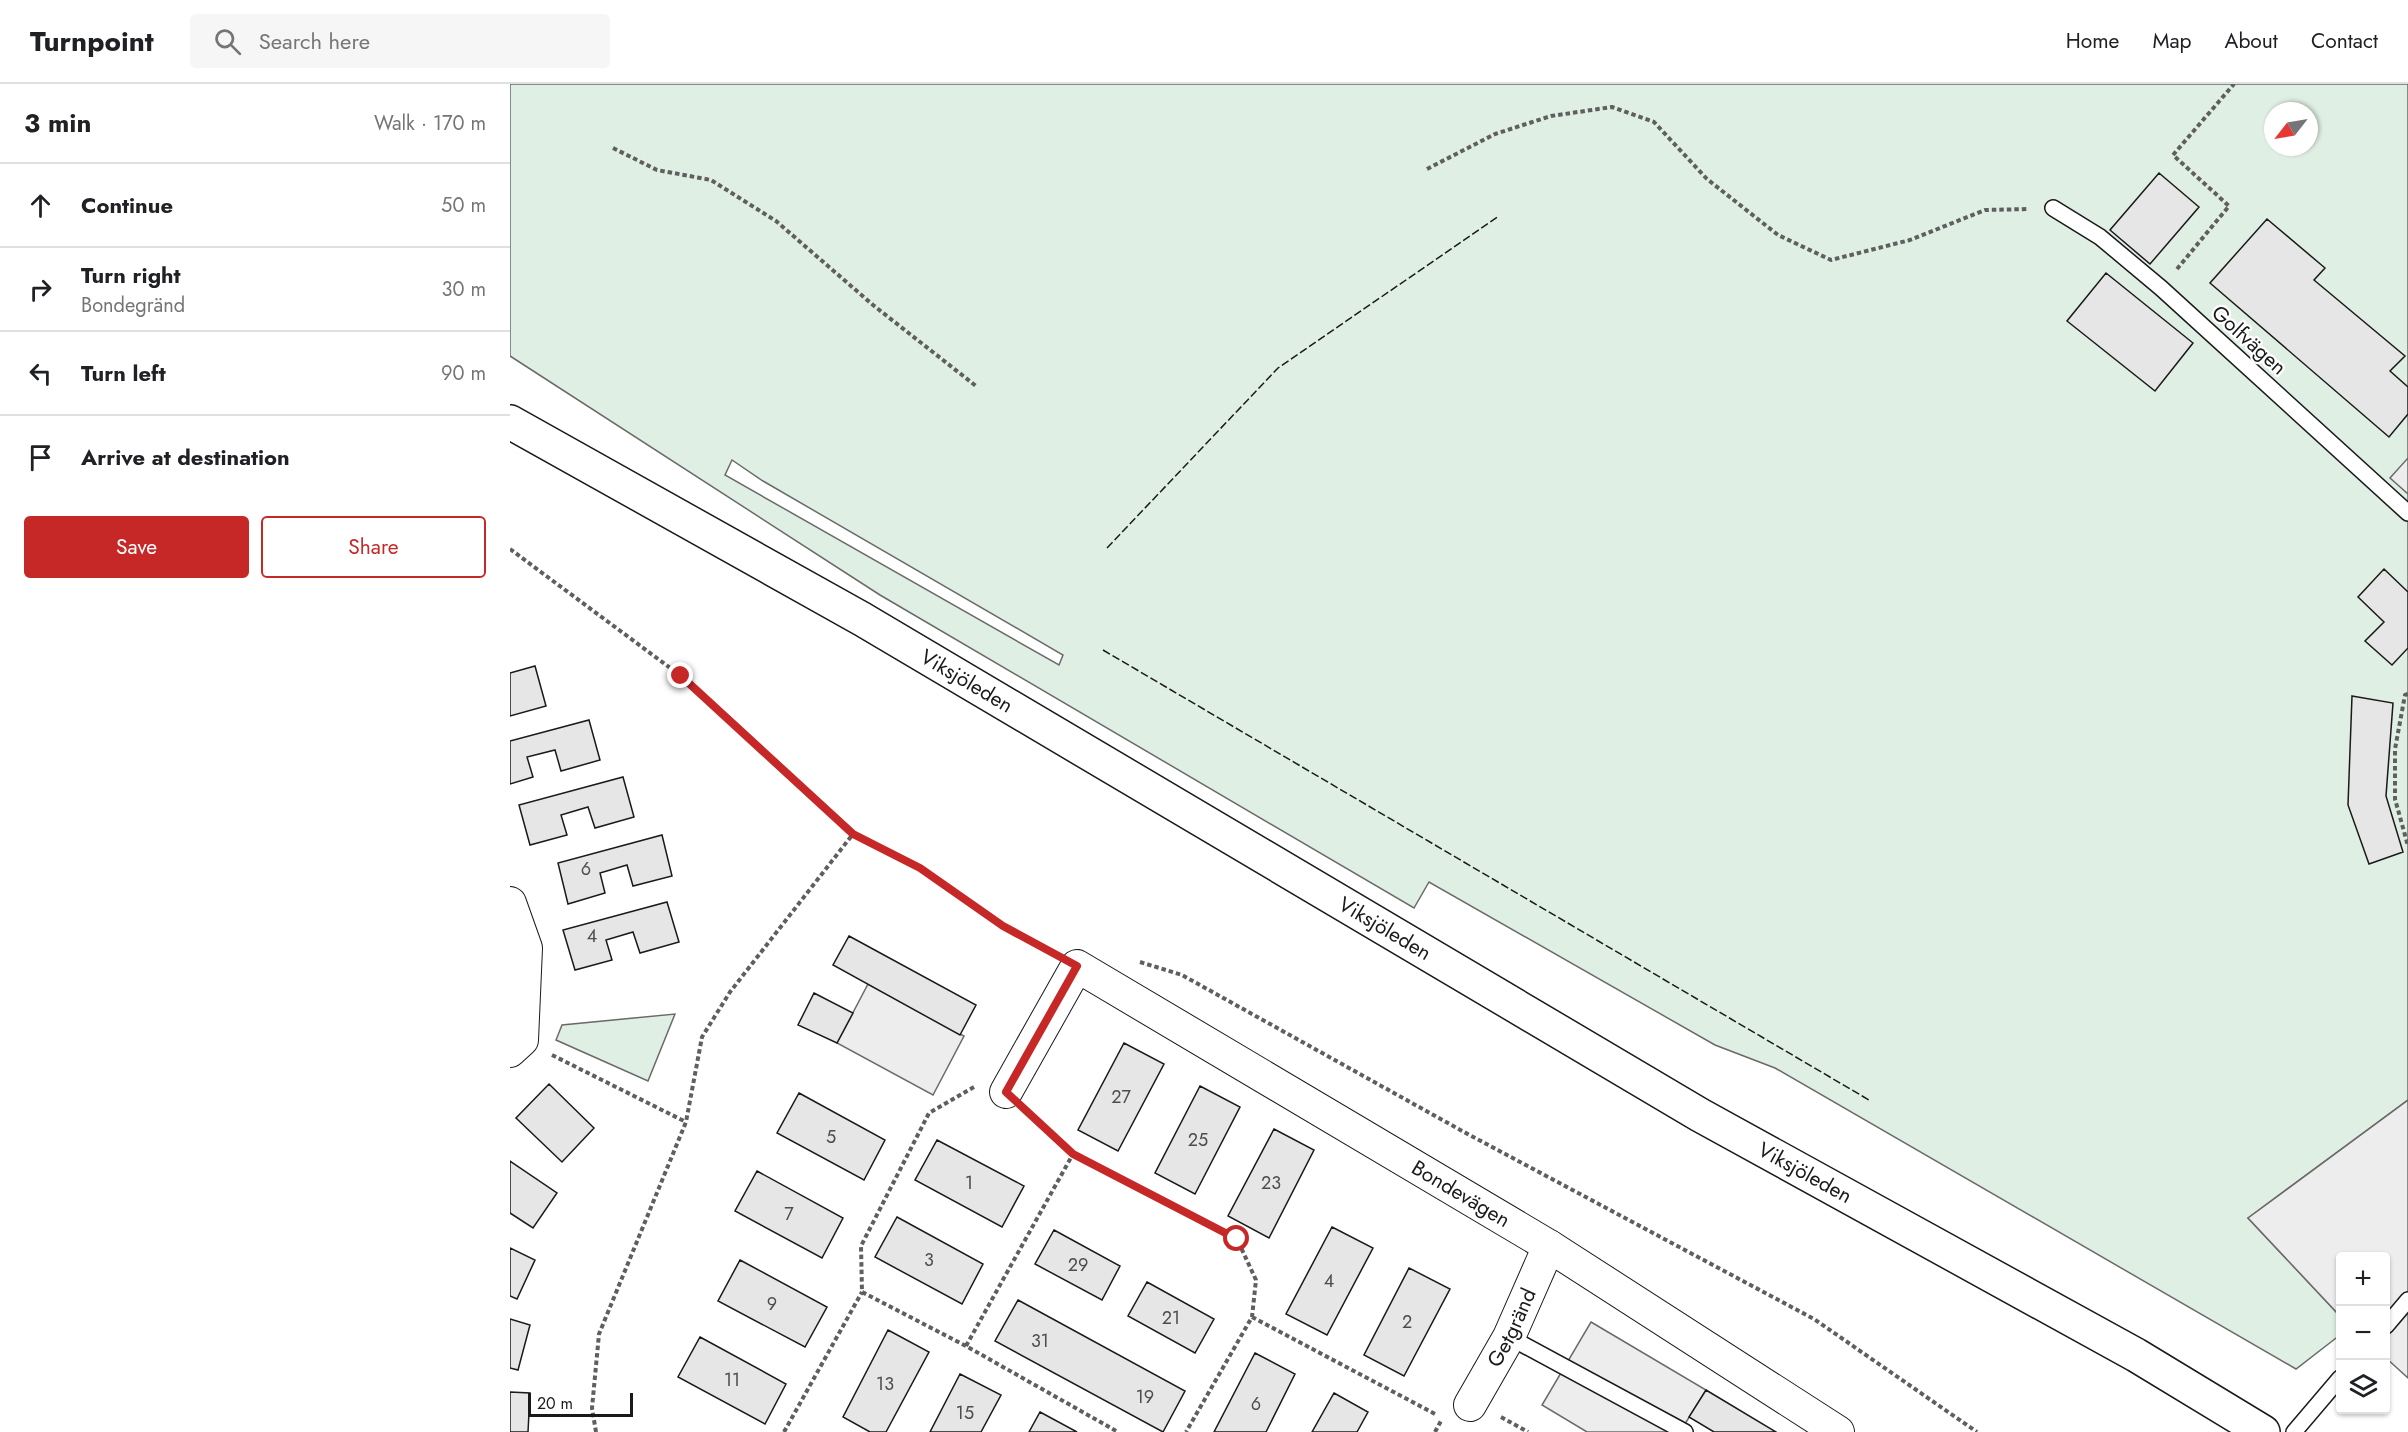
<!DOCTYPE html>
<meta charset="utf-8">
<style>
body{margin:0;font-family:Jost,sans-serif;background:#f6f6f6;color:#202124}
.controls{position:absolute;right:18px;bottom:18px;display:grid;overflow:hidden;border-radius:6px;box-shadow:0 2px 4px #0004}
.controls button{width:54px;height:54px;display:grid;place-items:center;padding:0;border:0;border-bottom:2px solid #e0e0e0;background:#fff;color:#202124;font:30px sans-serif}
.compass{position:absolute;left:1754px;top:18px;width:54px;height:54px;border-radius:50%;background:#fff;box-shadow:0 2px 4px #0004;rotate:239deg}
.scale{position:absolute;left:18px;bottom:15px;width:105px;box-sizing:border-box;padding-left:6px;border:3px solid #1a1a1a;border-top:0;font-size:16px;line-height:21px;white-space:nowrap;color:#1a1a1a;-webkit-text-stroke:4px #fff;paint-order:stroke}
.stop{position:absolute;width:18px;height:18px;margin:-14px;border:4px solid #c62828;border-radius:50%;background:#fff}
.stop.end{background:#c62828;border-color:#fff;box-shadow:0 2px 6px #0008}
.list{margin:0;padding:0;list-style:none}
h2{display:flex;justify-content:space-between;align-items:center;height:78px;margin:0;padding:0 24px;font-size:26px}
h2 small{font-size:20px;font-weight:400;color:#757577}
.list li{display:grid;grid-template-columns:39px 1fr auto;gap:18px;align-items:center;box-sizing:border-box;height:84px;padding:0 24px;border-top:2px solid #e0e0e0}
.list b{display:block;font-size:22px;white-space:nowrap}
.list p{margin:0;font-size:20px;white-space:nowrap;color:#757577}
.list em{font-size:20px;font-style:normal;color:#757577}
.actions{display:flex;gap:12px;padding:18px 24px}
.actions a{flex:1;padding:14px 0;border:2px solid #c62828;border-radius:6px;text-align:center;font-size:21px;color:#c62828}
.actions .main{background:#c62828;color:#fff}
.icon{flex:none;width:33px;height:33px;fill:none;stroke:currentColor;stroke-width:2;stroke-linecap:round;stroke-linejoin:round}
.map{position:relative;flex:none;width:1898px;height:1348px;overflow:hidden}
header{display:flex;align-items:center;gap:36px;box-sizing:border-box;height:84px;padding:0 30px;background:#fff;border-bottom:2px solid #e0e0e0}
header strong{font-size:28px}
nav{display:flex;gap:33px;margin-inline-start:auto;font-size:21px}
.search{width:420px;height:54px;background:#f6f6f6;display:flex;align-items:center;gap:15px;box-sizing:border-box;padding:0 21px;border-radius:6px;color:#757577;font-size:22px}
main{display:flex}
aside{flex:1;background:#fff}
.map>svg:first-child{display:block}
.green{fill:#e0efe3;stroke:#6a6a6a;stroke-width:1.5;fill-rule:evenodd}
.parking{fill:#ededed;stroke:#6a6a6a;stroke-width:1.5}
.building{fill:#e6e6e6;stroke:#1a1a1a;stroke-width:1.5}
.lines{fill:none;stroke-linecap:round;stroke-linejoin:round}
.service-casing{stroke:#1a1a1a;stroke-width:18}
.minor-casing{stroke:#1a1a1a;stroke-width:34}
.secondary-casing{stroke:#1a1a1a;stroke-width:36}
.path{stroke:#5f5f5f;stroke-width:4;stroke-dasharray:4.5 3;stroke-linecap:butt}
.service{stroke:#fff;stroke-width:15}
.minor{stroke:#fff;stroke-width:32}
.secondary{stroke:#fff;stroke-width:33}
.fence{stroke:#1a1a1a;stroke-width:1.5;stroke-dasharray:8 3;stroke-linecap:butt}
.route{stroke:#c62828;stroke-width:8}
.labels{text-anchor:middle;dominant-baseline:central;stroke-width:4.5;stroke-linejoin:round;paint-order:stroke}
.number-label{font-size:18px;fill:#4d4d4d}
.street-label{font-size:21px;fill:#1a1a1a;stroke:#fff}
</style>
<header>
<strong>Turnpoint</strong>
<div class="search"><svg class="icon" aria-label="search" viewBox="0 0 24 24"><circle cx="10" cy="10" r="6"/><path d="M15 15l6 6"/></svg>Search here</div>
<nav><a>Home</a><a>Map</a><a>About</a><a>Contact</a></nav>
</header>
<main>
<aside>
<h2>3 min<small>Walk · 170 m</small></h2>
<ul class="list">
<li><svg class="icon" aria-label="ahead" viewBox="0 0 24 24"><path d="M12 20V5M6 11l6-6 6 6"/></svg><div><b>Continue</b></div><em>50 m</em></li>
<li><svg class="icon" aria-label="right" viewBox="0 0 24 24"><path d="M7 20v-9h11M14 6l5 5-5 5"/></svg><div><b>Turn right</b><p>Bondegränd</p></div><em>30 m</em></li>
<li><svg class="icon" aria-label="left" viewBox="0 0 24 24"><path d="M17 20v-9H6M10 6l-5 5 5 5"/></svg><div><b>Turn left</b></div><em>90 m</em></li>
<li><svg class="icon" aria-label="arrive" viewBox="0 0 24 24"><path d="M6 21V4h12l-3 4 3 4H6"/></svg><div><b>Arrive at destination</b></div></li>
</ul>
<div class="actions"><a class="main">Save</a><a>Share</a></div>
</aside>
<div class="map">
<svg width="1898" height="1348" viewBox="0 0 1898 1348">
<rect width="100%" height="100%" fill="#fff"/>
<!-- green -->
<path class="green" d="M0,0H1898V1016L1738,1134L1830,1232V1251L1786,1285L1265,984L1205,961L919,798L904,824L370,511L0,272ZM1763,27H1799V63H1763ZM222,376L253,397L553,571L549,581L215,391Z
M165,930L138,997L46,956L52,941Z"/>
<!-- parking -->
<path class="parking" d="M1898,374V410L1880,394Z
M358,900L454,952L423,1011L327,959Z
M1898,1016V1294L1876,1274V1172H1830V1232L1738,1134Z
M1081,1238L1196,1306L1170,1348H1077L1032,1321Z"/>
<!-- building -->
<path class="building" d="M1649,89L1689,123L1640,180L1600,146Z
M1757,135L1815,184L1804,196L1895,272L1880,287L1898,303V330L1879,353L1700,199Z
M1596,189L1683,259L1645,307L1557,237Z
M1874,485L1898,508V564L1882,581L1855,557L1874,538L1848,513Z
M25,582L36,622L0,632V589Z
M1842,612L1883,619L1876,712L1893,768L1859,780L1838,721Z
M79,636L90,676L51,687L45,666L17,673L23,693L0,700V657Z
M113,693L124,733L85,744L78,723L51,731L57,751L20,761L9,721Z
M152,751L162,792L123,802L117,781L90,789L95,809L58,820L48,779Z
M157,818L169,858L130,869L123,848L96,856L102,876L65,886L53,846Z
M339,852L466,921L450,951L323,881Z
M304,909L343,929L327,959L288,941Z
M614,959L654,980L608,1067L568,1046Z
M39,1000L84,1044L52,1078L6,1034Z
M690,1002L730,1023L685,1110L645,1089Z
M289,1009L375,1056L354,1096L267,1049Z
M764,1045L804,1066L759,1154L718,1132Z
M427,1056L514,1102L492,1143L405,1096Z
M0,1077L47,1109L23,1144L0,1129Z
M247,1087L333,1134L312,1174L225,1127Z
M387,1133L473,1180L452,1220L365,1173Z
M822,1143L863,1164L817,1251L776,1230Z
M544,1146L610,1182L592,1216L525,1180Z
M0,1164L25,1176L7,1215L0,1212Z
M230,1176L317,1223L295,1263L208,1217Z
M899,1184L940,1205L894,1292L854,1271Z
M637,1198L704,1235L685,1269L618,1232Z
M508,1216L675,1307L653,1348L485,1257Z
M0,1235L20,1241L8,1286L0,1284Z
M378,1246L419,1268L376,1348H360L333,1333Z
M190,1253L276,1300L255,1340L168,1293Z
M745,1269L785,1290L756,1348H704Z
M450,1290L491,1311L471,1348H420Z
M1196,1306L1266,1348H1204L1179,1333Z
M0,1308L20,1309L18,1348H0Z
M824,1309L858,1328L847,1348H802Z
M530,1328L567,1348H519Z"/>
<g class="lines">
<!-- service casing -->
<g class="service-casing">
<path id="service" d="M1543,124L1590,153L1651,204L1898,429
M1876,1242L1898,1216
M999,1253L1175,1348
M1784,1348L1830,1294"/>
</g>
<!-- minor casing -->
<g class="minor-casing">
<g id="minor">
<path d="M0,819L16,864L12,956L0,967"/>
<path id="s1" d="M496,1008L567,882L1039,1162L1328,1348"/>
<path id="s2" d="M960,1321L999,1253L1039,1162"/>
</g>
</g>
<!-- secondary casing -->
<g class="secondary-casing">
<g id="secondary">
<path id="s3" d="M0,338L352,535L1190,1031L1626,1271L1753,1348"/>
</g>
</g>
<!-- path -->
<path class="path" d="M103,64L147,86L201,96L266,137L363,221L466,302
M917,85L985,50L1041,32L1102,23L1144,38L1197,95L1268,151L1321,176L1400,156L1475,126L1518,125
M1667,185L1719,122L1663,71L1724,0
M0,465L171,592L343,750L410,784L493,842L538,866
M1898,610L1895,611L1885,665V715L1898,762
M630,878L672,891L954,1048L1304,1235L1467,1348
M42,971L176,1038
M464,1003L419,1029L351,1162L352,1208L456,1262L608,1348
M519,1030L563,1070L727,1155L746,1196L742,1233L676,1348
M742,1233L927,1331
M456,1262L563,1070
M991,1333L1018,1348
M86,1348L82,1324L89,1250L176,1038L192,953L220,908L343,750
M274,1348L352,1208
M925,1348L932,1335"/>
<!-- service -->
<use href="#service" class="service"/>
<!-- minor -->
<use href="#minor" class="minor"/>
<!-- secondary -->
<use href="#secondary" class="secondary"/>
<!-- fence -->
<path class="fence" d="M597,464L768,284L989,132
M593,566L1359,1016"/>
</g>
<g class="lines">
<!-- route -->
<path class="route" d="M171,592L343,750L410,784L493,842L567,882L496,1008L563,1070L727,1155"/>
</g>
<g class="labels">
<!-- number labels -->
<g class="number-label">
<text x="76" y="785">6</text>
<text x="82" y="852">4</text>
<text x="611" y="1013">27</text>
<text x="321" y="1053">5</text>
<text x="688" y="1056">25</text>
<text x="459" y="1099">1</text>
<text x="761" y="1099">23</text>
<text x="279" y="1130">7</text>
<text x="419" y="1176">3</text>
<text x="568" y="1181">29</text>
<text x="819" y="1197">4</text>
<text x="262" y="1220">9</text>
<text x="661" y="1234">21</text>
<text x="897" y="1238">2</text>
<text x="530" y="1257">31</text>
<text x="222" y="1296">11</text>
<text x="375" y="1300">13</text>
<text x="635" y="1313">19</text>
<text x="746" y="1320">6</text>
<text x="455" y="1329">15</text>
</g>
<!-- street labels -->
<g class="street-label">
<text transform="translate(1739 256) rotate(42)">Golfvägen</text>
<text stroke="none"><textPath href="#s3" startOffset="525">Viksjöleden</textPath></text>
<text stroke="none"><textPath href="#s3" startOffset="1011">Viksjöleden</textPath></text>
<text stroke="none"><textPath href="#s3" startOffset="1497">Viksjöleden</textPath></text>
<text stroke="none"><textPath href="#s1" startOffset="591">Bondevägen</textPath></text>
<text stroke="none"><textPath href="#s2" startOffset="88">Getgränd</textPath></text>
</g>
</g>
</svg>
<div class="controls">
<button>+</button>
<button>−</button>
<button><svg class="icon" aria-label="layers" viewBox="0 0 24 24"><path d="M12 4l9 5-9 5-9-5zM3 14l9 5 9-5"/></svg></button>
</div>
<svg class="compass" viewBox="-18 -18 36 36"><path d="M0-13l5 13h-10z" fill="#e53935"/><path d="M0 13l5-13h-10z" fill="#757577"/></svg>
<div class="scale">20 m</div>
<div class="stop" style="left:727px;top:1155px"></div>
<div class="stop end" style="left:171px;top:592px"></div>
</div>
</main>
